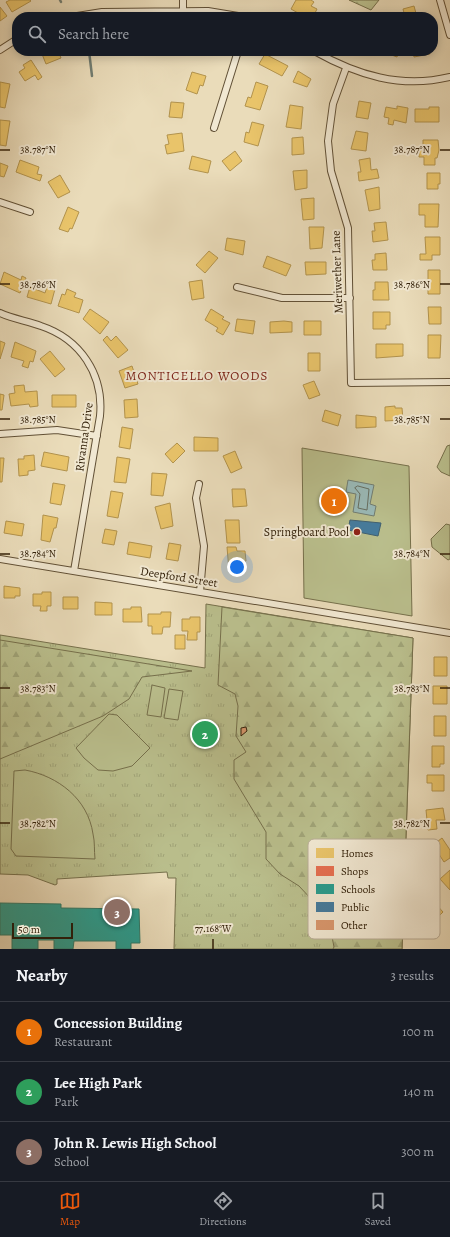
<!DOCTYPE html>
<meta charset="utf-8">
<style>
body{margin:0;font-family:Alegreya,serif;background:#242831;color:#f1f3f6}
.scale{position:absolute;left:12px;bottom:10px;width:61px;box-sizing:border-box;padding-left:4px;border:2px solid #33210a;border-top:0;font-size:11px;line-height:14px;white-space:nowrap;color:#33210a;-webkit-text-stroke:3px #f1e8d2;paint-order:stroke}
.you{position:absolute;left:237px;top:567px;width:14px;height:14px;margin:-10px;border:3px solid #fff;border-radius:50%;background:#1a73e8;box-shadow:0 0 0 6px #1a73e833}
.badge{display:grid;place-items:center;width:26px;height:26px;border-radius:50%;background:#ea580c;color:#fff;font-size:13px;font-weight:700}
.pin{position:absolute;translate:-50% -50%;border:2px solid #fff;box-shadow:0 1px 4px #0006}
.list{margin:0;padding:0;list-style:none}
h2{display:flex;justify-content:space-between;align-items:center;height:52px;margin:0;padding:0 16px;font-size:17px}
h2 small{font-size:13px;font-weight:400;color:#9ea1a6}
.list li{display:grid;grid-template-columns:26px 1fr auto;gap:12px;align-items:center;box-sizing:border-box;height:60px;padding:0 16px;border-top:1px solid #363941}
.list b{display:block;font-size:15px;white-space:nowrap}
.list p{margin:0;font-size:13px;white-space:nowrap;color:#9ea1a6}
.list em{font-size:13px;font-style:normal;color:#9ea1a6}
.icon{flex:none;width:22px;height:22px;fill:none;stroke:currentColor;stroke-width:2;stroke-linecap:round;stroke-linejoin:round}
.map{position:relative;flex:none;width:450px;height:949px;overflow:hidden}
.search{position:absolute;background:#171b24;box-shadow:0 2px 10px #0003;left:12px;right:12px;top:12px;height:44px;display:flex;align-items:center;gap:10px;box-sizing:border-box;padding:0 14px;border-radius:16px;color:#9ea1a6;font-size:15px}
.sheet{height:232px;background:#171b24}
nav{display:flex;justify-content:space-around;align-items:center;box-sizing:border-box;height:56px;border-top:1px solid #363941;background:#171b24;font-size:11px;color:#9ea1a6}
nav a{display:grid;justify-items:center;gap:2px}
nav .on{color:#ea580c}
.map>svg:first-child{display:block}
.grass{fill:url(#grass-tufts);stroke:#76704c}
.forest{fill:url(#forest-firs);stroke:#76704c}
.garden{fill:#babf8d;stroke:#76704c}
.water{fill:#9abab8;stroke:#717d72}
.homes{fill:#e9c46a;stroke:#b2934d}
.shops{fill:#e76f51;stroke:#b1583c}
.schools{fill:#2a9d8f;stroke:#2d7867}
.public{fill:#457b9d;stroke:#406071}
.lines{fill:none;stroke-linecap:round;stroke-linejoin:round}
.shore{stroke:#666e61;stroke-width:1}
.stream{stroke:#717d72;stroke-width:2.5}
.building{fill:#d8976d;stroke:#33210a}
.street-casing{stroke:#615036;stroke-width:8}
.street{stroke:#f1e8d2;stroke-width:6}
.ticks{fill:none;stroke:#33210a;stroke-width:1.5}
.poi-dot{fill:#8f2418;stroke:#f1e8d2;stroke-width:1.5}
.labels{text-anchor:middle;dominant-baseline:central;stroke-width:4;stroke-linejoin:round;paint-order:stroke}
.street-label{font-size:12px;fill:#33210a;stroke:#f1e8d2}
.poi-label{font-size:12px;fill:#33210a;stroke:#f1e8d2;text-anchor:end}
.neighbourhood-label{font-size:13px;letter-spacing:1px;fill:#7a1f14;stroke:#f1e8d2}
.key{fill:#f1e8d2;stroke:#b8ac96;stroke-width:1}
.key-label{font-size:11px;fill:#33210a}
.ticks-label{font-size:10px;text-anchor:middle;fill:#33210a;stroke:#f1e8d2;stroke-width:4;stroke-linejoin:round;paint-order:stroke}
</style>
<div class="map">
<svg width="450" height="949" viewBox="0 0 450 949">
<defs>
<pattern id="grass-tufts" width="24" height="20" patternUnits="userSpaceOnUse"><rect width="24" height="20" fill="#babf8d"/><path d="M3 7l-1-3M5 7V3M7 7l1-3M15 17l-1-3M17 17v-4M19 17l1-3" fill="none" stroke="#a0a478"/></pattern>
<pattern id="forest-firs" width="22" height="20" patternUnits="userSpaceOnUse"><rect width="22" height="20" fill="#babf8d"/><path d="M5 1l3.5 6h-7zM16 11l3.5 6h-7z" fill="#a0a478"/></pattern>
</defs>
<rect width="100%" height="100%" fill="#eadcba"/>
<filter id="stains"><feTurbulence type="fractalNoise" baseFrequency=".005" numOctaves="4"/><feColorMatrix values="0 0 0 0 .2 0 0 0 0 .09 0 0 0 0 .02 0 0 0 .5 -.17"/></filter>
<radialGradient id="worn" r=".72"><stop offset=".6" stop-color="#630" stop-opacity="0"/><stop offset="1" stop-color="#630" stop-opacity=".3"/></radialGradient>
<!-- grass -->
<path class="grass" d="M206,604L413,638L402,949H174L176,878H168L167,872L57,879V884L55,885L28,875L0,874V635L205,668Z"/>
<!-- forest -->
<path class="forest" d="M349,0H379L371,10Z
M222,607L413,638L402,949H333L334,947L327,910L313,901L299,886L280,874L266,859V832L234,779V760L246,752L236,736L238,706L235,694L218,685Z
M0,640L192,671L142,677L129,699L103,716L0,759Z"/>
<!-- garden -->
<path class="garden" d="M450,445V476L441,472L437,467L447,446Z
M302,448L409,466L412,616L304,598Z
M446,524L450,525V559L448,560L432,547L431,539Z
M152,685L165,688L161,717L147,715Z
M169,689L183,691L178,720L164,718Z
M109,714L117,715L150,748L132,766L113,771L98,770L84,758L76,748Z
M25,770C58,776 88,799 93,834C95,842 94,850 95,859L16,856L11,849L14,771Z"/>
<!-- water -->
<path class="water" d="M348,480L374,485L370,504L376,506L374,516L353,512L356,494L346,492Z"/>
<!-- homes -->
<path class="homes" d="M10,0H30L31,1L12,12L6,2Z
M296,0H311L314,2L311,6L317,9L313,17H305L291,9Z
M414,6L417,17H405L403,9Z
M0,7L7,16L0,21Z
M324,13L331,17H321Z
M49,51H58L61,58L46,64L42,54Z
M105,51H115V55H105Z
M381,51H399L397,57Z
M413,51H429L430,54L414,57Z
M265,54L288,66L282,76L259,64Z
M31,60L42,77L38,80L35,75L25,81L19,72L25,68L23,65Z
M298,71L311,79L307,87L293,82Z
M192,72L206,76L203,86L200,85L197,94L186,90Z
M0,82L10,84L5,108L0,107Z
M256,82L268,86L260,110L245,106L248,97L251,98Z
M359,101L371,103L368,119L356,117Z
M171,102L184,103L182,118L169,117Z
M290,105L303,107L301,129L286,127Z
M397,106L408,108L406,123L394,120L393,125L388,124L389,118L384,117L386,107L397,109Z
M429,107H439V122H415V109H429Z
M0,120L10,121L6,146L0,145Z
M252,122L264,125L258,146L244,142L246,132L249,133Z
M356,131L368,133L366,151L351,149Z
M182,133L184,151L167,154L165,145L169,144L167,135Z
M303,137L304,154L292,155V138Z
M423,140H438L439,150L437,158H435V165H424V157H419V149H423Z
M235,151L242,161L230,171L222,161Z
M192,156L211,161L208,173L189,169Z
M370,158L371,170L377,169L379,178L359,181L358,172H361L359,160Z
M20,160L39,167L37,174L42,175L40,181L16,172Z
M0,163L8,166L4,177L0,176Z
M307,170V188L295,190L293,171Z
M427,173H440V184H438V189H427Z
M60,175L70,192L58,198L48,182Z
M379,187L380,209L369,211L365,190Z
M314,198V219L303,220L301,199Z
M419,204H439L438,227H425V215H419Z
M68,207L79,212L72,229L70,228L68,232L59,229Z
M386,222L388,240L373,242L372,231H375L374,223Z
M309,227H324L322,248L310,249Z
M425,237H440V255H432V260H420V254H426Z
M227,238L245,241L243,255L225,250Z
M209,251L218,258L205,273L196,265Z
M386,253L387,270H373L372,260H375V254Z
M267,256L291,265L286,276L263,267Z
M305,262H326V274L306,275Z
M428,270H440V294H428Z
M4,272L21,280L22,276L26,278L20,293L0,284Z
M202,280L204,298L192,300L189,282Z
M375,282H388L389,300H373V290H375Z
M30,287L45,293L47,287L55,289L51,304L27,297Z
M67,289L76,293L74,297L83,300L79,313L58,306L62,294L65,295Z
M428,307H441V324H429Z
M90,309L109,322L100,334L83,319Z
M211,309L224,317L222,319L230,323L223,335L216,331L218,328L205,320Z
M373,312H390V325H386V329H373Z
M237,319L255,321L253,334L235,331Z
M284,321L292,322V332L270,333V322Z
M304,321H321V335H304Z
M428,335H441L440,358H428Z
M107,336L111,341L116,336L128,350L118,358L103,340Z
M0,341L5,343L0,359Z
M15,342L36,351L33,362L30,361L28,368L22,366L24,361L11,357Z
M376,344H403V356L376,358Z
M50,351L65,369L55,377L40,359Z
M308,353H320V371H308Z
M132,366L138,384L125,388L119,371Z
M314,381L320,395L309,399L303,385Z
M24,385L25,392L37,391L38,406L30,407L29,404L11,406L9,394L15,393L14,386Z
M0,394L4,395L2,410H0Z
M52,395H76V407H52Z
M137,399L138,417L125,418L124,400Z
M395,406V408H402L403,420L385,421V407Z
M325,410L341,415L338,426L322,421Z
M356,415L376,417V427L356,428Z
M122,427L133,429L130,449L119,447Z
M194,437L218,438V451H194Z
M177,443L185,451L173,463L165,454Z
M235,451L242,468L231,473L223,456Z
M44,452L69,457L67,471L41,466Z
M34,455L35,470L28,471V475L19,476L18,459H24V456Z
M117,457L130,459L126,483L114,482Z
M0,458H4L2,482H0Z
M152,473L167,474L163,496L151,495Z
M53,483L65,485L61,505L50,503Z
M232,489H245L247,506L233,507Z
M111,491L123,493L118,518L107,516Z
M170,503L173,526L161,529L155,507Z
M43,515L58,518L56,528H54L50,542L41,540Z
M225,520H239L240,543H227Z
M6,521L24,524L22,536L4,533Z
M105,529L117,531L114,545L102,543Z
M129,542L152,546L150,558L127,554Z
M169,543L181,545L178,561L166,559Z
M227,547H236L237,551H245L246,561H241L242,569L229,571Z
M4,586L20,588V596H15V598H4Z
M42,592H51V606H47V611H40L41,606H33V594H42Z
M63,597H78V609H63Z
M95,602L112,603V615H95Z
M131,607H141L142,622H123V609H131Z
M161,612H171L170,627H163L162,634H152V626H148V614H161Z
M190,617H200V632H197V640H187L188,631H182V619H190Z
M175,635H185V649H175Z
M434,657H447V676H434Z
M433,686H447V704H433Z
M434,716H446V736H434Z
M432,746H444V764H440V767H432Z
M427,775H444V791H432V783H427Z
M443,808L445,820H436L437,829L428,830L426,810Z
M442,838L450,850V858L444,862L433,845Z
M450,870V890L440,879Z
M434,902L443,912L435,920L426,910Z"/>
<!-- shops -->
<path class="shops" d="M329,487L341,488L342,496L341,508L326,506Z"/>
<!-- schools -->
<path class="schools" d="M0,903L61,904V908L139,909L140,943H131V949H116V941H74L73,949H54V940H38V949H12V935H0Z"/>
<!-- public -->
<path class="public" d="M350,520L381,523L378,536L348,530Z"/>
<g class="lines">
<!-- shore -->
<path class="shore" d="M358,486L369,489L367,510L358,508L360,494L355,488Z"/>
<!-- stream -->
<path class="stream" d="M60,0L61,2
M89,51L92,76"/>
</g>
<!-- building -->
<path class="building" d="M246,727L247,731L241,736V728Z"/>
<g class="lines">
<!-- street casing -->
<g class="street-casing">
<path id="street" d="M183,0V11
M440,0L450,35
M71,17L102,12L208,11L244,17
M0,50L17,39
M314,51C357,75 401,89 450,77
M346,68L333,104L328,141L331,171L348,228L351,383L450,382
M214,128L238,51
M0,202L30,212
M237,287L282,298H350
M0,313C13,319 28,321 41,326C80,339 104,374 100,416L74,571
M0,434L57,430L97,436
M199,484L196,498L204,546L200,592
M0,559L450,633"/>
</g>
<!-- street -->
<use href="#street" class="street"/>
</g>
<!-- ticks -->
<path class="ticks" d="M0,150H10M440,150H450M0,284H10M440,284H450M0,419H10M440,419H450M0,554H10M440,554H450M0,688H10M440,688H450M0,823H10M440,823H450M213,939V949"/>
<!-- markers -->
<circle class="poi-dot" cx="357" cy="532" r="4"/>
<g class="labels">
<!-- street labels -->
<g class="street-label">
<text transform="translate(337 272) rotate(-92)">Meriwether Lane</text>
<text transform="translate(84 437) rotate(-82)">Rivanna Drive</text>
<text transform="translate(179 577) rotate(9)">Deepford Street</text>
</g>
<!-- poi labels -->
<g class="poi-label">
<text x="349" y="532">Springboard Pool</text>
</g>
<!-- neighbourhood labels -->
<g class="neighbourhood-label">
<text x="197" y="375">MONTICELLO WOODS</text>
</g>
</g>
<!-- legend -->
<rect x="308" y="839" width="132" height="100" rx="6" class="key"/>
<rect x="316" y="848" width="18" height="10" fill="#e9c46a"/>
<rect x="316" y="866" width="18" height="10" fill="#e76f51"/>
<rect x="316" y="884" width="18" height="10" fill="#2a9d8f"/>
<rect x="316" y="902" width="18" height="10" fill="#457b9d"/>
<rect x="316" y="920" width="18" height="10" fill="#d8976d"/>
<g class="key-label">
<text x="341" y="857">Homes</text>
<text x="341" y="875">Shops</text>
<text x="341" y="893">Schools</text>
<text x="341" y="911">Public</text>
<text x="341" y="929">Other</text>
</g>
<g class="ticks-label">
<text x="38" y="153">38.787°N</text>
<text x="412" y="153">38.787°N</text>
<text x="38" y="288">38.786°N</text>
<text x="412" y="288">38.786°N</text>
<text x="38" y="423">38.785°N</text>
<text x="412" y="423">38.785°N</text>
<text x="38" y="557">38.784°N</text>
<text x="412" y="557">38.784°N</text>
<text x="38" y="692">38.783°N</text>
<text x="412" y="692">38.783°N</text>
<text x="38" y="827">38.782°N</text>
<text x="412" y="827">38.782°N</text>
<text x="213" y="932">77.168°W</text>
</g>
<rect width="100%" height="100%" filter="url(#stains)"/>
<rect width="100%" height="100%" fill="url(#worn)"/>
</svg>
<div class="scale">50 m</div>
<div class="you"></div>
<div class="pin badge" style="left:334px;top:501px;background:#e8710a">1</div>
<div class="pin badge" style="left:205px;top:734px;background:#2e9e5b">2</div>
<div class="pin badge" style="left:117px;top:912px;background:#8d6e63">3</div>
<div class="search"><svg class="icon" aria-label="search" viewBox="0 0 24 24"><circle cx="10" cy="10" r="6"/><path d="M15 15l6 6"/></svg>Search here</div>
</div>
<section class="sheet">
<h2>Nearby<small>3 results</small></h2>
<ul class="list">
<li><span class="badge" style="background:#e8710a">1</span><div><b>Concession Building</b><p>Restaurant</p></div><em>100 m</em></li>
<li><span class="badge" style="background:#2e9e5b">2</span><div><b>Lee High Park</b><p>Park</p></div><em>140 m</em></li>
<li><span class="badge" style="background:#8d6e63">3</span><div><b>John R. Lewis High School</b><p>School</p></div><em>300 m</em></li>
</ul>
</section>
<nav>
<a class="on"><svg class="icon" aria-label="map" viewBox="0 0 24 24"><path d="M3 6l6-2 6 2 6-2v14l-6 2-6-2-6 2zM9 4v14M15 6v14"/></svg>Map</a>
<a><svg class="icon" aria-label="directions" viewBox="0 0 24 24"><path d="M12 3l9 9-9 9-9-9zM9 14v-3h6M13 9l2 2-2 2"/></svg>Directions</a>
<a><svg class="icon" aria-label="saved" viewBox="0 0 24 24"><path d="M7 4h10v16l-5-4-5 4z"/></svg>Saved</a>
</nav>
